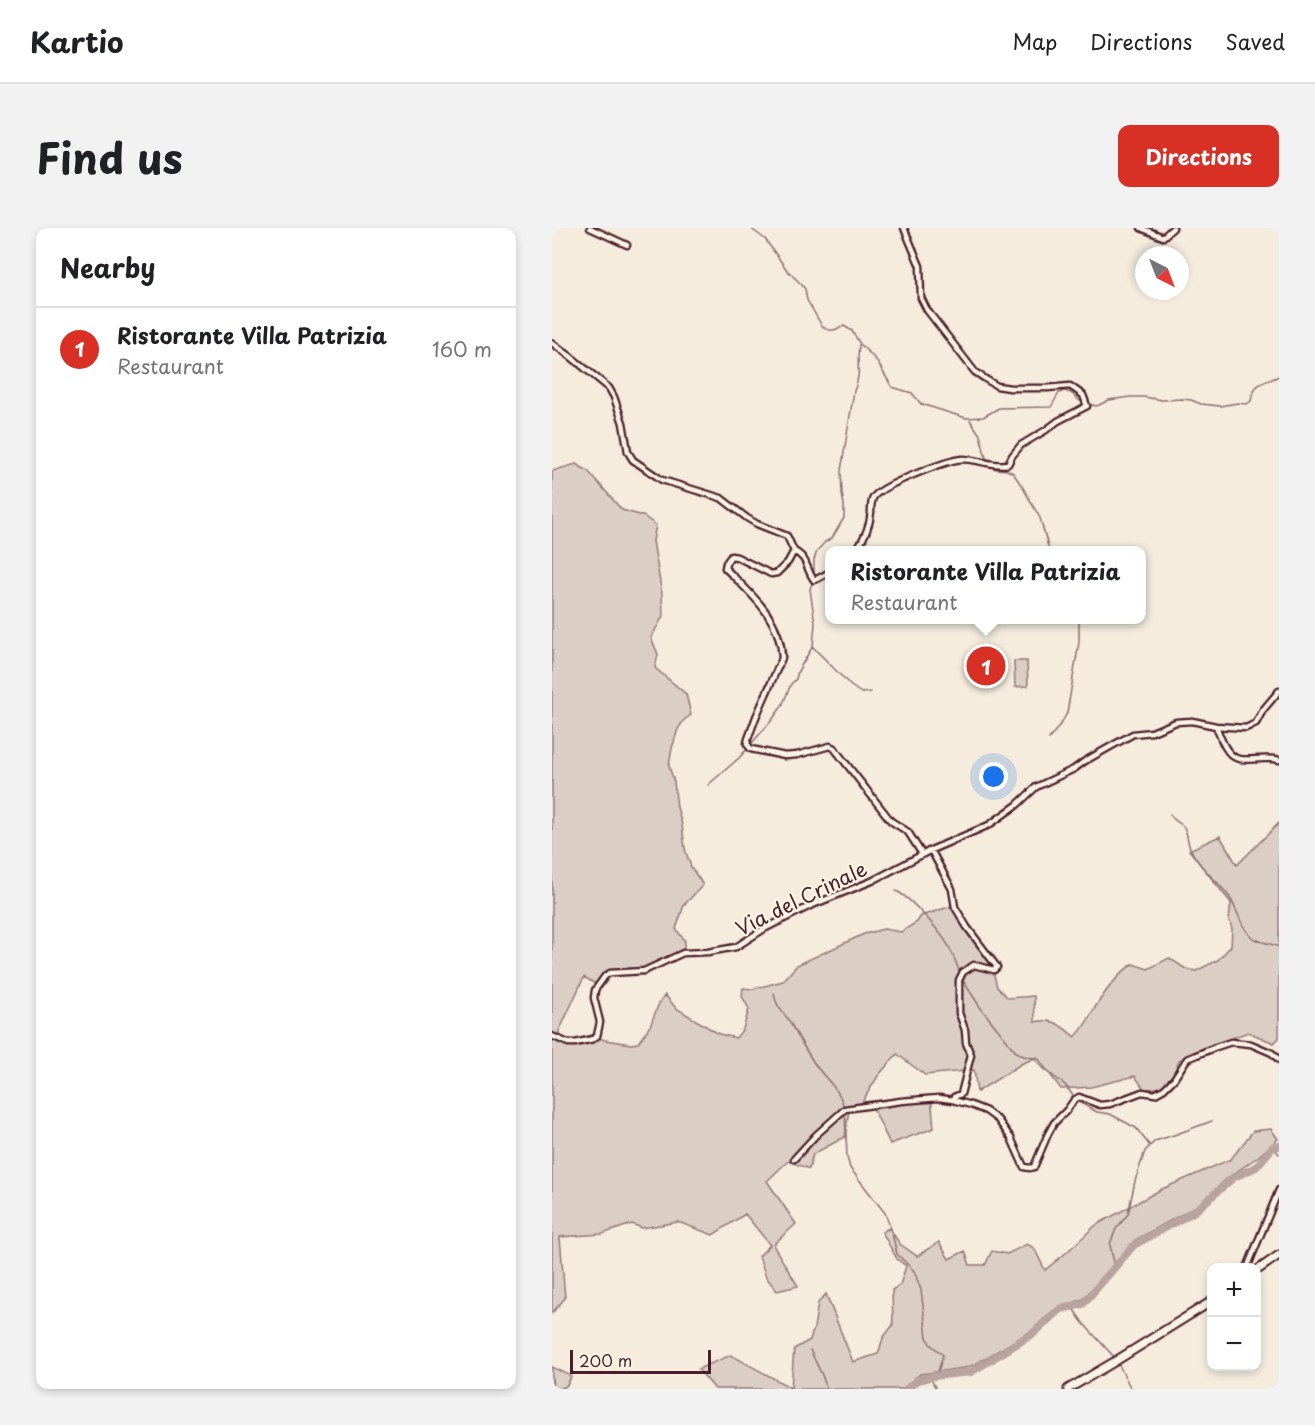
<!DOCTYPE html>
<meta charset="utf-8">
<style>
body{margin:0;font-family:"Playpen Sans",sans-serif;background:#f2f2f2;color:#202124}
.controls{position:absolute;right:18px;bottom:18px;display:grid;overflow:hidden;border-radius:12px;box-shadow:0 3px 9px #0003}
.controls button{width:54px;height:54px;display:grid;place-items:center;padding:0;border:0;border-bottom:2px solid #e0e0e0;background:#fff;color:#202124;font:30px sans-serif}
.compass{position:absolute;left:583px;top:18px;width:54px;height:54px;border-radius:50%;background:#fff;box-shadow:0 3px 9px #0003;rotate:138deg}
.scale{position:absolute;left:18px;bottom:15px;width:141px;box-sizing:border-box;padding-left:6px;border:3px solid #4a1f2b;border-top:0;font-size:16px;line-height:21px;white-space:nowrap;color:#4a1f2b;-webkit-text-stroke:4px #fcf5e5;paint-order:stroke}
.you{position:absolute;left:442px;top:549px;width:21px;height:21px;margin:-15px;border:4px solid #fff;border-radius:50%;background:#1a73e8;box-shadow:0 0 0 9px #1a73e833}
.badge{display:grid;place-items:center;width:39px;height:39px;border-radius:50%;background:#d93025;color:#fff;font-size:20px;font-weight:700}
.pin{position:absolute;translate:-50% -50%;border:3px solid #fff;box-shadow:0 2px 6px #0006}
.popup{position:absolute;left:273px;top:318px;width:321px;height:78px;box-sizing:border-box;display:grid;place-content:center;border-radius:12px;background:#fff;filter:drop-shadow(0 2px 4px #0005);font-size:20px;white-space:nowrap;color:#757577}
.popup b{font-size:22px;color:#202124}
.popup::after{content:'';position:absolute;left:50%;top:100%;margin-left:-12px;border:12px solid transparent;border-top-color:#fff}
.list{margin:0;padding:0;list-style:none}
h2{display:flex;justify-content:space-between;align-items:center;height:78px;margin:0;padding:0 24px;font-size:26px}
h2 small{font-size:20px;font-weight:400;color:#757577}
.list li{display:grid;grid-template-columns:39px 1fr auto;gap:18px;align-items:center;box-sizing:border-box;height:84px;padding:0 24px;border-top:2px solid #e0e0e0}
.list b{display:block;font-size:22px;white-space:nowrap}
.list p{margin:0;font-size:20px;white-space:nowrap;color:#757577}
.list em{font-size:20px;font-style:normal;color:#757577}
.map{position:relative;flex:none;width:727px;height:1161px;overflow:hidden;border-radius:12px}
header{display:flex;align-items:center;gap:36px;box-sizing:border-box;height:84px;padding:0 30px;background:#fff;border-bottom:2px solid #e0e0e0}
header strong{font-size:28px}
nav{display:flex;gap:33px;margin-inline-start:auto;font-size:21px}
.intro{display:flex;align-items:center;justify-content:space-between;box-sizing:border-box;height:144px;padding:0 36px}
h1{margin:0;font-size:42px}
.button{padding:15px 27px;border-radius:12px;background:#d93025;color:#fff;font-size:21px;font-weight:700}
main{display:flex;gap:36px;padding:0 36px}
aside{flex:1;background:#fff;border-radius:12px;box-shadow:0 3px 9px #0003}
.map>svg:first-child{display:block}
.green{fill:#dbcec4;stroke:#927678;stroke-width:1.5}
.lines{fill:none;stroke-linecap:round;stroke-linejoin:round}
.stream{stroke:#8c6e70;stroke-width:1.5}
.river{stroke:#b8a39e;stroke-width:8}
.street-casing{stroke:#4a1f2b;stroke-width:9}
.secondary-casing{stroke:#4a1f2b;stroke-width:11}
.street{stroke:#fcf5e5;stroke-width:4.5}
.secondary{stroke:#fcf5e5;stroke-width:7}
.labels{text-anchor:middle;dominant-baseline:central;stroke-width:4.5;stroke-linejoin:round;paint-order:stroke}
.street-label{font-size:20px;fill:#4a1f2b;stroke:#fcf5e5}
</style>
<header>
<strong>Kartio</strong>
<nav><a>Map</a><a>Directions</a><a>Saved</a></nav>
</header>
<div class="intro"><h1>Find us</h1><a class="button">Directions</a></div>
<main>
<aside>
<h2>Nearby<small></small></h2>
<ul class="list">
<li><span class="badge">1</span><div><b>Ristorante Villa Patrizia</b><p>Restaurant</p></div><em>160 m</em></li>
</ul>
</aside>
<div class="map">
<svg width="727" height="1161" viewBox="0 0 727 1161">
<rect width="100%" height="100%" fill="#f5ecde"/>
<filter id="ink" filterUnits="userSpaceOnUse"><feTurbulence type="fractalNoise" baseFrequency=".0167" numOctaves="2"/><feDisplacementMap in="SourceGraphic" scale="12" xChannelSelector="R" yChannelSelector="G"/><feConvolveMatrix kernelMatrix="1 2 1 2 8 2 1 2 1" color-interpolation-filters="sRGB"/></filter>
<g filter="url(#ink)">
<!-- green -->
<path class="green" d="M24,236L36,243L70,282L91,288L104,297L101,313L110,366L111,388L99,410L106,426L103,440L134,466L139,487L132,492L126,501L120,520L117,538L122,554L125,579L130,597L133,621L139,639L151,657L132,677L124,701L133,713L130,729L91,745L59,746L50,760L32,749L5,808L16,813L22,814L41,808L53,812L79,816L86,815L98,798L107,775L113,767L124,780L167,806L184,810L191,801L197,781L190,768L191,760L201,761L231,753L245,737L312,706L332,701L349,704L365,694L369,688L400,678L412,701L440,738L445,759L456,770L482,768L483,794C501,789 509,798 523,809C533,800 537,789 544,778C553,764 568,744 581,736L596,741L617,730L634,741L644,743L666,732L679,718L680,701L677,691L679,675L637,622L668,608L685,637L727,595V810L722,815L696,804L651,821L627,832C620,851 614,862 592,861L583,848L539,859L509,861L485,829L469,836L425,864L422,842L373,847L345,826L326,848L310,874L379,868L382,900L338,916L321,880L297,882L293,909L261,926L257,941L236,933L215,953L244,996L223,1015L222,1019L246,1058L225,1063L214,1049L207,1028L218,1017L193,986L161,1007L126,994L90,1000L80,996L50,1006L8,1009L13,1070L0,1085V243Z
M462,433H475L476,458L463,459Z
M719,901L726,911L707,928L674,951L648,976L583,1012L531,1071L501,1083L479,1103L422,1137L412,1140L368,1146L350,1161H163L146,1141L179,1127L239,1160L242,1121L258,1112L262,1100L266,1075L274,1066L301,1134L326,1126L331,1110L341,1097L340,1062L348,1057L354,1038L345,1031L330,1004L337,1000L348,1016L365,1028L387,1014L397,1031L413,1023L418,1037H433L440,1023L455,1026L475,1016L482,1020L493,1042L515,1024L544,997L610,961L679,931L701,903Z
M0,1139L19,1148C16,1160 11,1161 0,1161Z"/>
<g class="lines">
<!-- stream -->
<path class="stream" d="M198,0L213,11L235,42L250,57L253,61L255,72L270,98L276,102H282L292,98L300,103L308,116L324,132L340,159L360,165L369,176L414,190L431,189L447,180L499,179L507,165L512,163L519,165L528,173L544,178L547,177L557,172L578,169H592L610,172L630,171L639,172L649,176L668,178L685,175L695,176L699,173C704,152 709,157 727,148
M418,192L428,207L435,234
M438,238L444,241L455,242L461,245L470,258L488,290L497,322
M262,348V332L265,323L273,314L280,310L292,290V277L290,266L289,243L302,163C310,145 304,134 307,117
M261,419L299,458L309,465L319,464
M497,511L510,494L515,485L527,414V392
M200,515L220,492L230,478L239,456L244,451L246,443L261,418L263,395L258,361L261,352
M156,557L187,530L195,521
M618,586C623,595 625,592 631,598C636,604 635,614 638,620C647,641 666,652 678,670C686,683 689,700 701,710C709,715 719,715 727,719
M344,663C358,669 390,705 397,719C402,728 405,737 408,746
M410,751L428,779L463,823L471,828L482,830L491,840L513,857L525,873L545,884L558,886L584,900L598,918
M222,765C224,779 230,782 237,793C246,808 254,823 264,838C272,849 292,866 291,880
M293,884L295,929L298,940L333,985L339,1001L345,1026L362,1043L369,1062L375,1109L378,1116L391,1127L385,1147
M721,919L727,926
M563,1039L558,1017L559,1013L564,1001L576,986L583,953L593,923L603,913L622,907L660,893
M520,1079L531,1095L564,1131
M258,1122L270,1147L275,1161
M566,1135L579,1161
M378,1149L384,1161
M0,1151L1,1161"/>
<!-- river -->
<path class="river" d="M355,1161L365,1152L381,1148L419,1144L482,1105L509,1081L531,1076L582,1017L643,983L682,949L704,939L721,919L727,918"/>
<!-- street casing -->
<g class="street-casing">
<path id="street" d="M38,0L75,17
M589,0L611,9L621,0
M0,115L18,128L57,160L62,169L71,195L76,224L81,232L110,252L169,270L195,290L205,296L235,308L242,323L236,334L225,345L219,346L185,329L179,328L174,335L173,340C199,366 229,390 230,430L204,489L196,511L195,516L199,521L233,528L245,527L278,518L282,520L339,593L356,604L370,626
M304,322C312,311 318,298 319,284C319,279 319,274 321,270C327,258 396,232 410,231C426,231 441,239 456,236L460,228L469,217L494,202L506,193L535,178L531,167L518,158L495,160H458L445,158L435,152L423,144L375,82L369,70L368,38L352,0
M242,323C257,331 253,340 262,352L265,351L278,344
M664,498C668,508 673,525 684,530C691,533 701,531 708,531C715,531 721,530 727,532
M379,622L400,661L403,679L415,699L445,739L442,742L422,737L411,744L407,752V785L413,802L414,815L419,827L409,866L402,869L401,872
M0,808L16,815H23L41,811L45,808L48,794L42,770L43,762L53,748L58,745L92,743L131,725L156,724L184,719L212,701L258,678L320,653L379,622L437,597L465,577L484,559L522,541L533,533L581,506L600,504L624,494L640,493L664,498L694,500L704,495L711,482L727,463
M242,931L264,907L293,881L349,873L387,870L401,872L419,877L434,883L446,892L459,910L472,939L478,940L482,939L496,906L502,895L515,882L522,872L527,869L548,877L558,876L590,864L603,866L612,861L622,851L635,831L664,819L679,814L699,816L720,825L727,832
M695,1040L727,962"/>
</g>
<!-- secondary casing -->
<g class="secondary-casing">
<path id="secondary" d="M704,1043L727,1027
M516,1161L562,1134L660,1073"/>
</g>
<!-- street -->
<use href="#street" class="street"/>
<!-- secondary -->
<use href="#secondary" class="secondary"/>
</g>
</g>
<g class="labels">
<!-- street labels -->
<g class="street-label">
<text transform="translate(249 670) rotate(-26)">Via del Crinale</text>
</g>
</g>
</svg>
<div class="controls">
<button>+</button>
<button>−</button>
</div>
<svg class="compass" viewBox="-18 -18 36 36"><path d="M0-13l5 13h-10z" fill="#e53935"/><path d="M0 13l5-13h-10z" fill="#757577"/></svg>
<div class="scale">200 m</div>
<div class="you"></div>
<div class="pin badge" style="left:434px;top:438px">1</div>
<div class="popup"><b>Ristorante Villa Patrizia</b>Restaurant</div>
</div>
</main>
